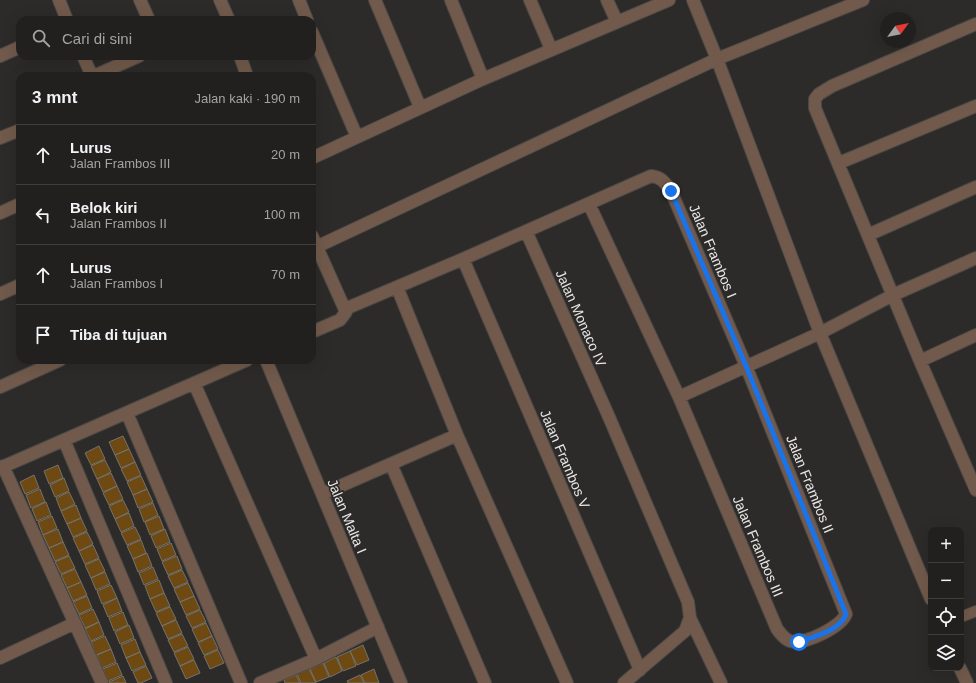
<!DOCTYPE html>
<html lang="id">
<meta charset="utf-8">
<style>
body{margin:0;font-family:Arial,sans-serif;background:#2e2d2c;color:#f1f3f6}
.controls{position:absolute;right:12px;bottom:12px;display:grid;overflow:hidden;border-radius:8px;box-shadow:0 4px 16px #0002}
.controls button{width:36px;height:36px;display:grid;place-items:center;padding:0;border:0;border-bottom:1px solid #3f3e3d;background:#22201f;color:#f1f3f6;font:20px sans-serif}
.compass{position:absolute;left:880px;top:12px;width:36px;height:36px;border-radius:50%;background:#22201f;box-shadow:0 4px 16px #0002;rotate:57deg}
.stop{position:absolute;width:12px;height:12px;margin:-9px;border:3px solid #1a73e8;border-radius:50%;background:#fff}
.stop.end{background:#1a73e8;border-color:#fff;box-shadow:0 1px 4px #0008}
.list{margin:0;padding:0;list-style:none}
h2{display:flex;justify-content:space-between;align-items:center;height:52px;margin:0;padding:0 16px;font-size:17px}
h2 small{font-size:13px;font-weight:400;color:#a2a3a4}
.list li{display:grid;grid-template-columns:26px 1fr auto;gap:12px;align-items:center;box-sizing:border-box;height:60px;padding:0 16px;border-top:1px solid #3f3e3d}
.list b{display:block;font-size:15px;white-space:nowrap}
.list p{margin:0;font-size:13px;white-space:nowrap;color:#a2a3a4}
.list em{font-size:13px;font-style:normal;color:#a2a3a4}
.icon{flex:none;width:22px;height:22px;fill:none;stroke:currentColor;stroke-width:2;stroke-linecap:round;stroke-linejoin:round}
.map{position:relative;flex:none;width:976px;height:683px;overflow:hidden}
.search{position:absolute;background:#22201f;box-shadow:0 4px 16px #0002;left:16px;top:16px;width:300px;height:44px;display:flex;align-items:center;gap:10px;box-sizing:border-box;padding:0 14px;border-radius:12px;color:#a2a3a4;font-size:15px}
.panel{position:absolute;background:#22201f;box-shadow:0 4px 16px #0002;left:16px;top:72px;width:300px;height:292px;border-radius:12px}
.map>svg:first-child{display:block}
.building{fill:#6e4a12;stroke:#73726f}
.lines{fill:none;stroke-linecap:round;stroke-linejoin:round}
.lane-casing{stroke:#4b4947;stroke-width:12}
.street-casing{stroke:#4b4947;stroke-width:14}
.lane{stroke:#715a4b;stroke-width:10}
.street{stroke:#715a4b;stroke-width:12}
.route{stroke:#1a73e8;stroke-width:5}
.labels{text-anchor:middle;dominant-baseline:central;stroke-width:3.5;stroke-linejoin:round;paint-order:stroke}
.street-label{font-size:14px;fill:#e8e7e6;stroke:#2d2b29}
</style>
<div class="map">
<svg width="976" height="683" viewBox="0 0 976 683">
<rect width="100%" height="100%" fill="#2d2b29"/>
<!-- building -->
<path class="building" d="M123,436L129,449L115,455L109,442Z
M99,446L105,459L91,465L85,453Z
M129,449L135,462L121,468L115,455Z
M105,460L111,472L97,479L91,466Z
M135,462L141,475L127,481L121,469Z
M58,465L63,478L49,484L44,471Z
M111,473L117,486L103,492L97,479Z
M34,475L39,488L25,494L20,482Z
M141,476L147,489L133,495L127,482Z
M64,478L69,491L55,497L50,485Z
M117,486L123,499L109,505L103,493Z
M40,489L45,502L31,508L26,495Z
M147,489L153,502L138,508L133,495Z
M69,492L75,504L61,511L56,498Z
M123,500L129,512L115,519L109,506Z
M46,502L51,515L37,521L32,509Z
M153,503L158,515L144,522L139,509Z
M76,505L81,518L67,524L61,511Z
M129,513L134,526L121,532L115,519Z
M52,516L57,528L43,535L38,522Z
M159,516L164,529L150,535L145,522Z
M81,518L87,531L73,537L67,524Z
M135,527L141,539L127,545L121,533Z
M58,529L63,542L49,548L43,535Z
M165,529L170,542L156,548L151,536Z
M87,532L93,544L79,551L73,538Z
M141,540L146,553L133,559L127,546Z
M63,542L69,555L55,561L49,548Z
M171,543L176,555L162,561L157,549Z
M93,545L99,558L85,564L79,551Z
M147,553L152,566L138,572L133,559Z
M69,556L75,568L61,574L55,562Z
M177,556L182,569L168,575L162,562Z
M99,559L105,571L91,578L85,565Z
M153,567L158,579L144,585L139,573Z
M75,569L81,582L67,588L61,575Z
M182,570L188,582L174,588L168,576Z
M105,572L110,584L96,590L91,578Z
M159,580L164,593L150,599L145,586Z
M81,582L87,595L73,601L67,588Z
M188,583L194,596L180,602L174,589Z
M111,585L117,598L102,604L97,591Z
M164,593L170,606L156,612L150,599Z
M87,596L92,608L79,614L73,602Z
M194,596L200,609L186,615L180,602Z
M117,598L122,611L108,617L103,605Z
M170,607L176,619L162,626L156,613Z
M93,609L99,622L85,628L79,615Z
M200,610L206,622L192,628L186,616Z
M123,612L128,625L114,631L109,618Z
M176,620L182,633L168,639L162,626Z
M99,622L104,635L91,641L85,629Z
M206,623L212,636L198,642L192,629Z
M129,625L134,638L120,644L115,632Z
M182,634L188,646L174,652L168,640Z
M105,636L111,649L96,655L91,642Z
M212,636L218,649L204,655L198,643Z
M135,639L140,652L126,658L121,645Z
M363,645L369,660L357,665L350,651Z
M188,647L194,659L180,666L174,653Z
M111,649L116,662L102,668L97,655Z
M218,650L224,663L210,669L204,656Z
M350,651L356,666L343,671L337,657Z
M140,652L146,665L132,671L126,658Z
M336,657L342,671L330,677L324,663Z
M194,660L200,673L186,679L180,666Z
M117,663L122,675L108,681L103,669Z
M323,663L329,677L316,682L310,669Z
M146,666L152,678L141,683H138L133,672Z
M309,669L316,683H301L297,674Z
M374,669L379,683H365L361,675Z
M296,675L300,683H285L284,680Z
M360,675L364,683H348L347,681Z
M123,676L126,683H109V682Z"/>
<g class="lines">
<!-- lane casing -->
<g class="lane-casing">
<path id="lane" d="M961,617L976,611"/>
</g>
<!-- street casing -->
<g class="street-casing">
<path id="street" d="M59,0L67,20
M140,0L149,20
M220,0L228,18
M299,0L307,20
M375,0L420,107
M451,0L483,79
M530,0L551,49
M607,0L617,22
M693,0L717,59L863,0
M976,24L832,86L819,94L815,99V108L920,361L976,490
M312,32L357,137
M0,56L20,47
M83,56L92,76
M240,56L247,76
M94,76L139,56
M0,138L20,130
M312,158L483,79L669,0
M839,163L976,106
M0,213L20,204
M526,231L609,417L688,602L690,618L685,631L624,683
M868,235L976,187
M312,236L346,312L340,320L312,332
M312,249L717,59L820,333L931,599
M463,259L640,670
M397,287L457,435L567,683
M0,294L20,285
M345,309L463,259L651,176C662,177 665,183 671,191L746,366L846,614C841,627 805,645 790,641C784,639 781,634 777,629L679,397L589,204
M266,360L401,683
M920,361L976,335
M194,383L316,659
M0,387L60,360
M679,397L820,333L893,295L976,258
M127,413L241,683
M64,440L166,683
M391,464L485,683
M3,466L102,683
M0,468L247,360
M322,494L457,435
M690,618L721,683
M0,658L75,623
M960,668L967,683
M260,683L316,659L378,627"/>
</g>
<!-- lane -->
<use href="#lane" class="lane"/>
<!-- street -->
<use href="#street" class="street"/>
</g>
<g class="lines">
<!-- route -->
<path class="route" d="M671,191L746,366L846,614C840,631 815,636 799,642"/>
</g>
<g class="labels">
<!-- street labels -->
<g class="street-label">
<text transform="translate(713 251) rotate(67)">Jalan Frambos I</text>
<text transform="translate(581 318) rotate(66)">Jalan Monaco IV</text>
<text transform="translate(565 459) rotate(67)">Jalan Frambos V</text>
<text transform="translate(810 484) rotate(68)">Jalan Frambos II</text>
<text transform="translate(347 516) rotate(67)">Jalan Malta I</text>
<text transform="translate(758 546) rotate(67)">Jalan Frambos III</text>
</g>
</g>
</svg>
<div class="controls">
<button>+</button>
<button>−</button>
<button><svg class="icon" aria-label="locate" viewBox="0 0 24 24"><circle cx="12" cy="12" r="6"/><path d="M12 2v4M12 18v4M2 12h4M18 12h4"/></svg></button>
<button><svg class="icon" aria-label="layers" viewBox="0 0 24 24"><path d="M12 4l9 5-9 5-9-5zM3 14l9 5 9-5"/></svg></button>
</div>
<svg class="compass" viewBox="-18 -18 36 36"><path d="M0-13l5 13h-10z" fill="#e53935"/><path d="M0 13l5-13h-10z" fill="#a2a3a4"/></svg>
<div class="stop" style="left:799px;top:642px"></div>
<div class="stop end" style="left:671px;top:191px"></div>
<div class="search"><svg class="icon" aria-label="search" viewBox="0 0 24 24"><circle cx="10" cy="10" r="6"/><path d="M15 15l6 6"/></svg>Cari di sini</div>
<section class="panel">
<h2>3 mnt<small>Jalan kaki · 190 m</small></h2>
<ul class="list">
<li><svg class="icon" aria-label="ahead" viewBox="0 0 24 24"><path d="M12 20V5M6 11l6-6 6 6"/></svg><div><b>Lurus</b><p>Jalan Frambos III</p></div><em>20 m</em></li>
<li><svg class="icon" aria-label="left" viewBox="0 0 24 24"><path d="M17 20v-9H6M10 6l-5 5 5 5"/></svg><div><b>Belok kiri</b><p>Jalan Frambos II</p></div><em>100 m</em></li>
<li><svg class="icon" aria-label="ahead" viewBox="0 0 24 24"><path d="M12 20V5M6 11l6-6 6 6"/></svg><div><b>Lurus</b><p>Jalan Frambos I</p></div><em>70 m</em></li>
<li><svg class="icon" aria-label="arrive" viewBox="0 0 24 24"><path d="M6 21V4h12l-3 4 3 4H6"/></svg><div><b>Tiba di tujuan</b></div></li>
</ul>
</section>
</div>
